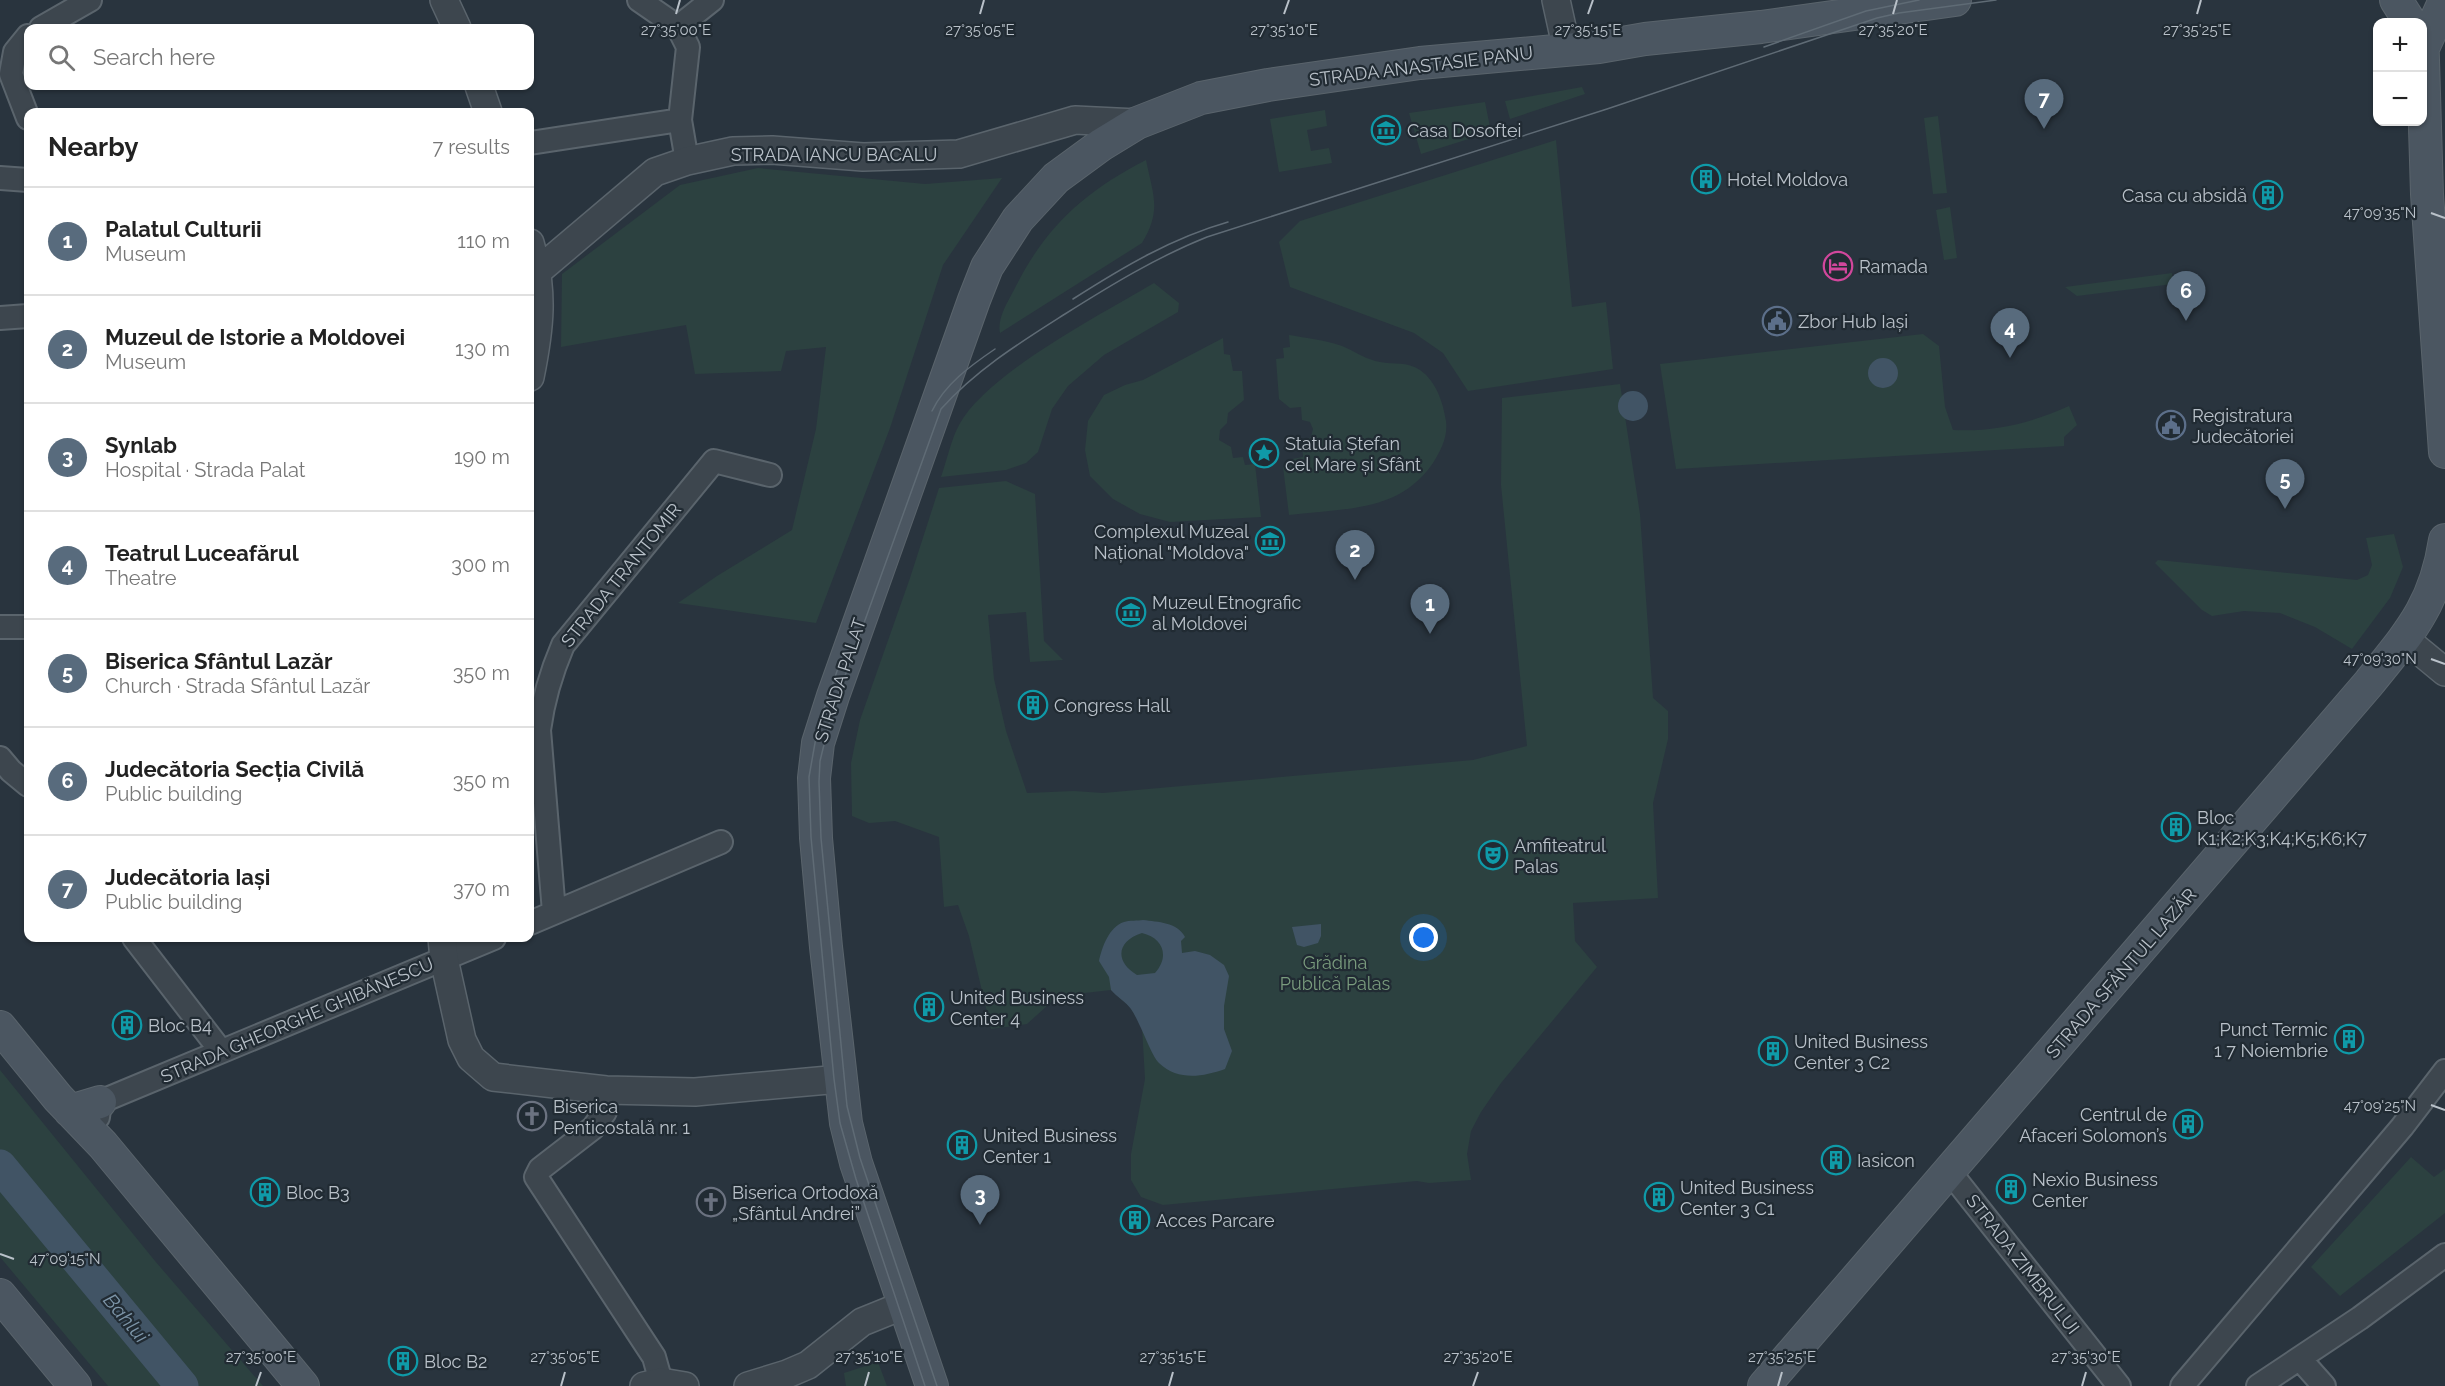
<!DOCTYPE html>
<meta charset="utf-8">
<style>
body{margin:0;font-family:Raleway,sans-serif;background:#f2f2f2;color:#222}
.controls{position:absolute;right:18px;top:18px;display:grid;overflow:hidden;border-radius:12px;box-shadow:0 2px 4px #0004}
.controls button{width:54px;height:54px;display:grid;place-items:center;padding:0;border:0;border-bottom:2px solid #e0e0e0;background:#fff;color:#222;font:30px sans-serif}
.you{position:absolute;left:1424px;top:938px;width:21px;height:21px;margin:-15px;border:4px solid #fff;border-radius:50%;background:#1a73e8;box-shadow:0 0 0 9px #1a73e833}
.badge{display:grid;place-items:center;width:39px;height:39px;border-radius:50%;background:#586b7d;color:#fff;font-size:20px;font-weight:700}
.pin{position:absolute;translate:-50% -50px;filter:drop-shadow(0 2px 3px #0008)}
.pin::after{content:'';position:absolute;top:32px;width:21px;height:18px;background:inherit;clip-path:polygon(0 0,100% 0,50% 100%)}
.list{margin:0;padding:0;list-style:none}
h2{display:flex;justify-content:space-between;align-items:center;height:78px;margin:0;padding:0 24px;font-size:26px}
h2 small{font-size:20px;font-weight:400;color:#767676}
.list li{display:grid;grid-template-columns:39px 1fr auto;gap:18px;align-items:center;box-sizing:border-box;height:108px;padding:0 24px;border-top:2px solid #e0e0e0}
.list b{display:block;font-size:22px;white-space:nowrap}
.list p{margin:0;font-size:20px;white-space:nowrap;color:#767676}
.list em{font-size:20px;font-style:normal;color:#767676}
.icon{flex:none;width:33px;height:33px;fill:none;stroke:currentColor;stroke-width:2;stroke-linecap:round;stroke-linejoin:round}
.map{position:relative;flex:none;width:2445px;height:1386px;overflow:hidden}
.search{position:absolute;background:#fff;box-shadow:0 2px 4px #0004;left:24px;top:24px;width:510px;height:66px;display:flex;align-items:center;gap:15px;box-sizing:border-box;padding:0 21px;border-radius:12px;color:#767676;font-size:22px}
.panel{position:absolute;background:#fff;box-shadow:0 2px 4px #0004;left:24px;top:108px;width:510px;height:834px;border-radius:12px}
.map>svg:first-child{display:block}
.green{fill:#2c4140}
.water{fill:#415465;fill-rule:evenodd}
.lines{fill:none;stroke-linecap:round;stroke-linejoin:round}
.river{stroke:#415465;stroke-width:33}
.minor-casing{stroke:#5a646c;stroke-width:26}
.tertiary-casing{stroke:#5a646c;stroke-width:30}
.secondary-casing{stroke:#5a646c;stroke-width:34}
.minor{stroke:#3d464e;stroke-width:22}
.tertiary{stroke:#3d464e;stroke-width:27}
.secondary{stroke:#4b5661;stroke-width:32}
.tram{stroke:#5f6b75;stroke-width:1.5}
.ticks{fill:none;stroke:#b9c1c9;stroke-width:2}
.labels{text-anchor:middle;dominant-baseline:central;stroke-width:4.5;stroke-linejoin:round;paint-order:stroke}
.street-label{font-size:18px;fill:#b9c1c9;stroke:#212b33}
.poi-label{font-size:18px;fill:#b9c1c9;stroke:#212b33;text-anchor:start}
.park-label{font-size:18px;fill:#7a9c7e;stroke:#212b33}
.water-label{font-size:20px;font-style:italic;fill:#7d95a8;stroke:#212b33}
.ticks-label{font-size:15px;text-anchor:middle;fill:#b9c1c9;stroke:#212b33;stroke-width:4.5;stroke-linejoin:round;paint-order:stroke}
</style>
<div class="map">
<svg width="2445" height="1386" viewBox="0 0 2445 1386">
<rect width="100%" height="100%" fill="#29343e"/>
<!-- green -->
<path class="green" d="M1582,87L1585,94L1510,119L1505,101Z
M1485,102L1491,132L1421,154L1409,113Z
M1325,110L1327,126L1307,130L1311,151L1329,148L1332,163L1279,172L1270,119Z
M1938,116L1947,193L1933,194L1924,118Z
M1556,140L1572,307L1606,302L1613,369L1468,391L1443,353L1414,333L1290,287L1279,242L1300,221Z
M1146,160C1153,195 1162,210 1142,243L1000,333C997,319 1007,303 1014,290C1045,227 1084,192 1146,160Z
M758,168L925,184L1002,178L943,265L890,428L816,623L678,603L717,576L792,530L816,429L826,347L786,351L781,371L695,374L686,325L561,347L562,274L680,185Z
M1950,207L1957,258L1944,260L1936,210Z
M2172,273L2173,284L2077,296L2065,287Z
M1154,283L1179,303L1178,312L1104,355L1068,386L1052,409L1038,452L1026,463L1006,470L941,477C947,460 951,440 959,425C987,373 1102,314 1154,283Z
M1923,334L1939,346L1945,407L1953,430C1995,432 2031,423 2069,406L2077,425L2064,437V446L1676,469L1660,364Z
M1289,335C1306,338 1326,340 1342,346C1354,351 1367,360 1380,362C1394,365 1407,361 1420,370C1436,381 1443,402 1446,421C1448,437 1441,450 1433,463C1399,513 1344,508 1289,515L1283,467L1291,466L1292,459L1303,457L1302,442L1311,437L1313,429L1310,422L1302,420L1301,407L1290,408L1279,399L1276,359L1284,358L1283,348L1290,347Z
M1223,338L1224,354L1230,355L1233,371H1242L1244,400L1228,413L1227,423L1220,430L1219,440L1231,447L1233,458L1243,457L1245,465L1255,464L1261,517L1170,522L1140,514L1113,499L1090,476L1085,450L1088,421L1104,395L1125,385L1143,380Z
M1620,384L1640,514L1653,698L1668,711V739L1653,803L1658,898L1573,903L1575,941L1597,967L1501,1083L1481,1112L1471,1131L1467,1154L1471,1180L1429,1183L1417,1181L1163,1205L1141,1197L1131,1180V1154L1145,1079L1142,1027L1130,1007L1111,990L1058,996L1027,1024L991,1029L969,936L958,905L944,907L939,837L895,821L869,823L852,816L851,763L860,720L910,578L939,488L1006,481L1035,494L1044,641L1063,660L1030,662L1026,612L988,615L994,679L1006,731L1027,793L1074,791L1103,793L1473,760L1527,746L1501,485L1502,398Z
M2394,534L2403,567L2390,598L2352,649L2315,627L2280,613L2244,611L2212,616L2202,610L2155,563L2158,560L2357,580L2368,575L2372,565L2366,538Z
M0,1070L155,1261L263,1386H108L0,1257Z
M2411,1157L2434,1177L2445,1169V1213L2340,1296L2311,1267Z
M878,1362L887,1386H846L844,1373Z"/>
<!-- water -->
<path class="water" d="M1868 373a15 15 0 1 1 30 0a15 15 0 1 1-30 0Z
M1618 406a15 15 0 1 1 30 0a15 15 0 1 1-30 0Z
M1143,920C1158,922 1177,922 1185,937L1181,941L1182,953L1195,951L1210,955L1224,965L1229,976L1224,1006V1029L1232,1051L1225,1069C1202,1077 1178,1081 1159,1063C1151,1055 1140,1022 1131,1009C1126,1002 1117,997 1111,990L1109,977L1099,961C1102,947 1109,927 1124,922C1129,920 1138,921 1143,920ZM1142,933C1163,938 1170,956 1155,973L1137,975C1114,961 1117,941 1142,933Z
M1321,924V936L1318,943L1304,947L1297,945L1292,927Z"/>
<g class="lines">
<!-- river -->
<path class="river" d="M0,1166L182,1386"/>
<!-- minor casing -->
<g class="minor-casing">
<path id="minor" d="M678,27L712,0
M41,28L90,0
M28,36L15,52L11,74L28,118
M680,120L687,161
M530,143L680,120L688,47L678,27L639,0
M0,178L28,180
M0,318L28,316
M0,627H28
M0,758L11,771L28,785
M554,912L539,730C543,700 551,673 563,645L714,461L770,475
M530,923L721,842
M134,938L221,1051
M606,1090L605,1112L593,1128L540,1169L536,1177L654,1357L661,1382
M98,1117L100,1102L107,1099L494,938
M1949,1171L2119,1386
M2300,1359L2324,1386
M2182,1386L2402,1127L2445,1071
M2258,1386L2360,1318L2445,1255"/>
</g>
<!-- tertiary casing -->
<g class="tertiary-casing">
<path id="tertiary" d="M444,0L457,28
M1556,0L1567,50
M479,86L488,112
M530,243C544,291 540,328 530,377
M538,271L655,172L687,161L733,151L772,150L863,157L959,154L1075,120L1137,123
M2405,639L2445,672
M442,938L444,959L462,1040L471,1058L493,1077L606,1090L695,1092L840,1079
M644,1386L661,1382L685,1386
M748,1386L787,1374L808,1365L862,1322L904,1305"/>
</g>
<!-- secondary casing -->
<g class="secondary-casing">
<path id="secondary" d="M2396,0L2410,22
M2422,27L2427,194L2445,452
M2424,46L2445,0
M0,1027L58,1098L103,1145L303,1386
M70,1111L100,1102
M0,1295L75,1386
M932,1386L856,1163L846,1123L826,947L816,838L814,778L818,743L833,696L974,300L987,267L1018,219L1056,178L1101,145L1137,123L1201,98L1268,85L1420,63L1599,47L1645,39L1761,27L1955,0
M1764,1386L2369,683C2409,633 2435,606 2445,540"/>
</g>
<!-- minor -->
<use href="#minor" class="minor"/>
<!-- tertiary -->
<use href="#tertiary" class="tertiary"/>
<!-- secondary -->
<use href="#secondary" class="secondary"/>
<!-- tram -->
<path class="tram" d="M1764,47L1866,11L1919,0
M1073,299C1123,267 1172,238 1228,222
M932,411C945,384 970,366 995,349
M844,651L818,726L809,777L811,837L834,1079L840,1123L856,1179L925,1386
M937,1386L860,1158L847,1106L821,838L819,782L820,761L832,712L941,409C977,369 1021,342 1065,314C1111,285 1157,257 1207,237L1607,109L1877,18L1899,13L1996,0"/>
</g>
<!-- ticks -->
<path class="ticks" d="M676,14L680,0M980,14L984,0M1284,14L1289,0M1588,14L1593,0M1893,14L1897,0M2197,14L2201,0M2431,213L2445,218M2431,659L2445,664M2431,1105L2445,1110M0,1254L14,1259M256,1386L261,1372M561,1386L565,1372M865,1386L869,1372M1169,1386L1173,1372M1473,1386L1478,1372M1778,1386L1782,1372M2082,1386L2086,1372"/>
<!-- icons -->
<defs>
<g id="museum-ring" transform="scale(1.5)"><circle r="9.5" fill="#212b33" stroke="#0f9aa8" stroke-width="1.5"/><path d="M0-6L6-3V-2H-6V-3ZM-5-1h2V3h-2ZM-1-1h2V3h-2ZM3-1h2V3H3ZM-6 4H6V6H-6Z" fill="#0f9aa8"/></g>
<g id="building-ring" transform="scale(1.5)"><circle r="9.5" fill="#212b33" stroke="#0f9aa8" stroke-width="1.5"/><path d="M-4-6H4V6H1V3H-1V6H-4ZM-2.5-4.3h1.7v1.8h-1.7ZM.8-4.3h1.7v1.8H.8ZM-2.5-1h1.7V.8h-1.7ZM.8-1h1.7V.8H.8Z" fill="#0f9aa8"/></g>
<g id="hotel-ring" transform="scale(1.5)"><circle r="9.5" fill="#212b33" stroke="#d1479c" stroke-width="1.5"/><path d="M-6-4.5h1.5V1H6V5H4.5V3h-9V5H-6ZM-4 0a1.8 1.8 0 1 1 3.6 0ZM.5 0V-2.5h3Q6-2.5 6 0Z" fill="#d1479c"/></g>
<g id="civic-ring" transform="scale(1.5)"><circle r="9.5" fill="#212b33" stroke="#5c6f8a" stroke-width="1.5"/><path d="M-.6-6.5H3V-4.5H.6V-3L4-1V1h2V6H-6V1h2V-1L-.6-3ZM-1.2 2.5V6h2.4V2.5Z" fill="#5c6f8a"/></g>
<g id="sight-ring" transform="scale(1.5)"><circle r="9.5" fill="#212b33" stroke="#0f9aa8" stroke-width="1.5"/><path d="M0-6L1.8-2.2L6-1.7L2.9 1.2L3.7 5.4L0 3.3L-3.7 5.4L-2.9 1.2L-6-1.7L-1.8-2.2Z" fill="#0f9aa8"/></g>
<g id="theatre-ring" transform="scale(1.5)"><circle r="9.5" fill="#212b33" stroke="#0f9aa8" stroke-width="1.5"/><path d="M-5-5.5Q0-4 5-5.5V0Q5 5 0 6Q-5 5-5 0ZM-3.3-2.5H-1v1.5H-3.3ZM1-2.5H3.3v1.5H1ZM-2.8 1Q0 5.5 2.8 1Z" fill="#0f9aa8"/></g>
<g id="church-ring" transform="scale(1.5)"><circle r="9.5" fill="#212b33" stroke="#6b7280" stroke-width="1.5"/><path d="M-1.2-6h2.4v3.5h3.3v2.4h-3.3V6h-2.4V-.1h-3.3v-2.4h3.3Z" fill="#6b7280"/></g>
</defs>
<g fill-rule="evenodd">
<use href="#museum-ring" x="1386" y="130"/>
<use href="#building-ring" x="1706" y="179"/>
<use href="#building-ring" x="2268" y="195"/>
<use href="#hotel-ring" x="1838" y="266"/>
<use href="#civic-ring" x="1777" y="321"/>
<use href="#civic-ring" x="2171" y="425"/>
<use href="#sight-ring" x="1264" y="453"/>
<use href="#museum-ring" x="1270" y="541"/>
<use href="#museum-ring" x="1131" y="612"/>
<use href="#building-ring" x="1033" y="705"/>
<use href="#building-ring" x="2176" y="827"/>
<use href="#theatre-ring" x="1493" y="855"/>
<use href="#building-ring" x="929" y="1007"/>
<use href="#building-ring" x="127" y="1025"/>
<use href="#building-ring" x="2349" y="1039"/>
<use href="#building-ring" x="1773" y="1051"/>
<use href="#church-ring" x="532" y="1116"/>
<use href="#building-ring" x="2188" y="1124"/>
<use href="#building-ring" x="962" y="1145"/>
<use href="#building-ring" x="1836" y="1160"/>
<use href="#building-ring" x="2011" y="1189"/>
<use href="#building-ring" x="265" y="1192"/>
<use href="#building-ring" x="1659" y="1197"/>
<use href="#church-ring" x="711" y="1202"/>
<use href="#building-ring" x="1135" y="1220"/>
<use href="#building-ring" x="403" y="1361"/>
</g>
<g class="labels">
<!-- street labels -->
<g class="street-label">
<text transform="translate(1421 66) rotate(-7)">STRADA ANASTASIE PANU</text>
<text x="834" y="154">STRADA IANCU BACALU</text>
<text transform="translate(621 575) rotate(-51)">STRADA TRANTOMIR</text>
<text transform="translate(840 680) rotate(-72)">STRADA PALAT</text>
<text transform="translate(2121 973) rotate(-49)">STRADA SFÂNTUL LAZĂR</text>
<text transform="translate(297 1020) rotate(-23)">STRADA GHEORGHE GHIBĂNESCU</text>
<text transform="translate(2023 1264) rotate(52)">STRADA ZIMBRULUI</text>
</g>
<!-- poi labels -->
<g class="poi-label">
<text x="1407" y="130">Casa Dosoftei</text>
<text x="1727" y="179">Hotel Moldova</text>
<text x="2247" y="195" text-anchor="end">Casa cu absidă</text>
<text x="1859" y="266">Ramada</text>
<text x="1798" y="321">Zbor Hub Iași</text>
<text x="2192" y="415">Registratura<tspan x="2192" dy="21">Judecătoriei</tspan></text>
<text x="1285" y="443">Statuia Ștefan<tspan x="1285" dy="21">cel Mare și Sfânt</tspan></text>
<text x="1249" y="531" text-anchor="end">Complexul Muzeal<tspan x="1249" dy="21">Național "Moldova"</tspan></text>
<text x="1152" y="602">Muzeul Etnografic<tspan x="1152" dy="21">al Moldovei</tspan></text>
<text x="1054" y="705">Congress Hall</text>
<text x="2197" y="817">Bloc<tspan x="2197" dy="21">K1;K2;K3;K4;K5;K6;K7</tspan></text>
<text x="1514" y="845">Amfiteatrul<tspan x="1514" dy="21">Palas</tspan></text>
<text x="950" y="997">United Business<tspan x="950" dy="21">Center 4</tspan></text>
<text x="148" y="1025">Bloc B4</text>
<text x="2328" y="1029" text-anchor="end">Punct Termic<tspan x="2328" dy="21">1 7 Noiembrie</tspan></text>
<text x="1794" y="1041">United Business<tspan x="1794" dy="21">Center 3 C2</tspan></text>
<text x="553" y="1106">Biserica<tspan x="553" dy="21">Penticostală nr. 1</tspan></text>
<text x="2167" y="1114" text-anchor="end">Centrul de<tspan x="2167" dy="21">Afaceri Solomon’s</tspan></text>
<text x="983" y="1135">United Business<tspan x="983" dy="21">Center 1</tspan></text>
<text x="1857" y="1160">Iasicon</text>
<text x="2032" y="1179">Nexio Business<tspan x="2032" dy="21">Center</tspan></text>
<text x="1680" y="1187">United Business<tspan x="1680" dy="21">Center 3 C1</tspan></text>
<text x="286" y="1192">Bloc B3</text>
<text x="732" y="1192">Biserica Ortodoxă<tspan x="732" dy="21">„Sfântul Andrei”</tspan></text>
<text x="1156" y="1220">Acces Parcare</text>
<text x="424" y="1361">Bloc B2</text>
</g>
<!-- park labels -->
<g class="park-label">
<text x="1335" y="962">Grădina<tspan x="1335" dy="21">Publică Palas</tspan></text>
</g>
<!-- water labels -->
<g class="water-label">
<text transform="translate(126 1318) rotate(50)">Bahlui</text>
</g>
</g>
<g class="ticks-label">
<text x="676" y="35">27°35'00"E</text>
<text x="980" y="35">27°35'05"E</text>
<text x="1284" y="35">27°35'10"E</text>
<text x="1588" y="35">27°35'15"E</text>
<text x="1893" y="35">27°35'20"E</text>
<text x="2197" y="35">27°35'25"E</text>
<text x="2380" y="218">47°09'35"N</text>
<text x="2380" y="664">47°09'30"N</text>
<text x="2380" y="1111">47°09'25"N</text>
<text x="65" y="1264">47°09'15"N</text>
<text x="261" y="1362">27°35'00"E</text>
<text x="565" y="1362">27°35'05"E</text>
<text x="869" y="1362">27°35'10"E</text>
<text x="1173" y="1362">27°35'15"E</text>
<text x="1478" y="1362">27°35'20"E</text>
<text x="1782" y="1362">27°35'25"E</text>
<text x="2086" y="1362">27°35'30"E</text>
</g>
</svg>
<div class="controls">
<button>+</button>
<button>−</button>
</div>
<div class="you"></div>
<div class="pin badge" style="left:1430px;top:634px">1</div>
<div class="pin badge" style="left:1355px;top:580px">2</div>
<div class="pin badge" style="left:980px;top:1225px">3</div>
<div class="pin badge" style="left:2010px;top:358px">4</div>
<div class="pin badge" style="left:2285px;top:509px">5</div>
<div class="pin badge" style="left:2186px;top:321px">6</div>
<div class="pin badge" style="left:2044px;top:129px">7</div>
<div class="search"><svg class="icon" aria-label="search" viewBox="0 0 24 24"><circle cx="10" cy="10" r="6"/><path d="M15 15l6 6"/></svg>Search here</div>
<section class="panel">
<h2>Nearby<small>7 results</small></h2>
<ul class="list">
<li><span class="badge">1</span><div><b>Palatul Culturii</b><p>Museum</p></div><em>110 m</em></li>
<li><span class="badge">2</span><div><b>Muzeul de Istorie a Moldovei</b><p>Museum</p></div><em>130 m</em></li>
<li><span class="badge">3</span><div><b>Synlab</b><p>Hospital · Strada Palat</p></div><em>190 m</em></li>
<li><span class="badge">4</span><div><b>Teatrul Luceafărul</b><p>Theatre</p></div><em>300 m</em></li>
<li><span class="badge">5</span><div><b>Biserica Sfântul Lazăr</b><p>Church · Strada Sfântul Lazăr</p></div><em>350 m</em></li>
<li><span class="badge">6</span><div><b>Judecătoria Secția Civilă</b><p>Public building</p></div><em>350 m</em></li>
<li><span class="badge">7</span><div><b>Judecătoria Iași</b><p>Public building</p></div><em>370 m</em></li>
</ul>
</section>
</div>
